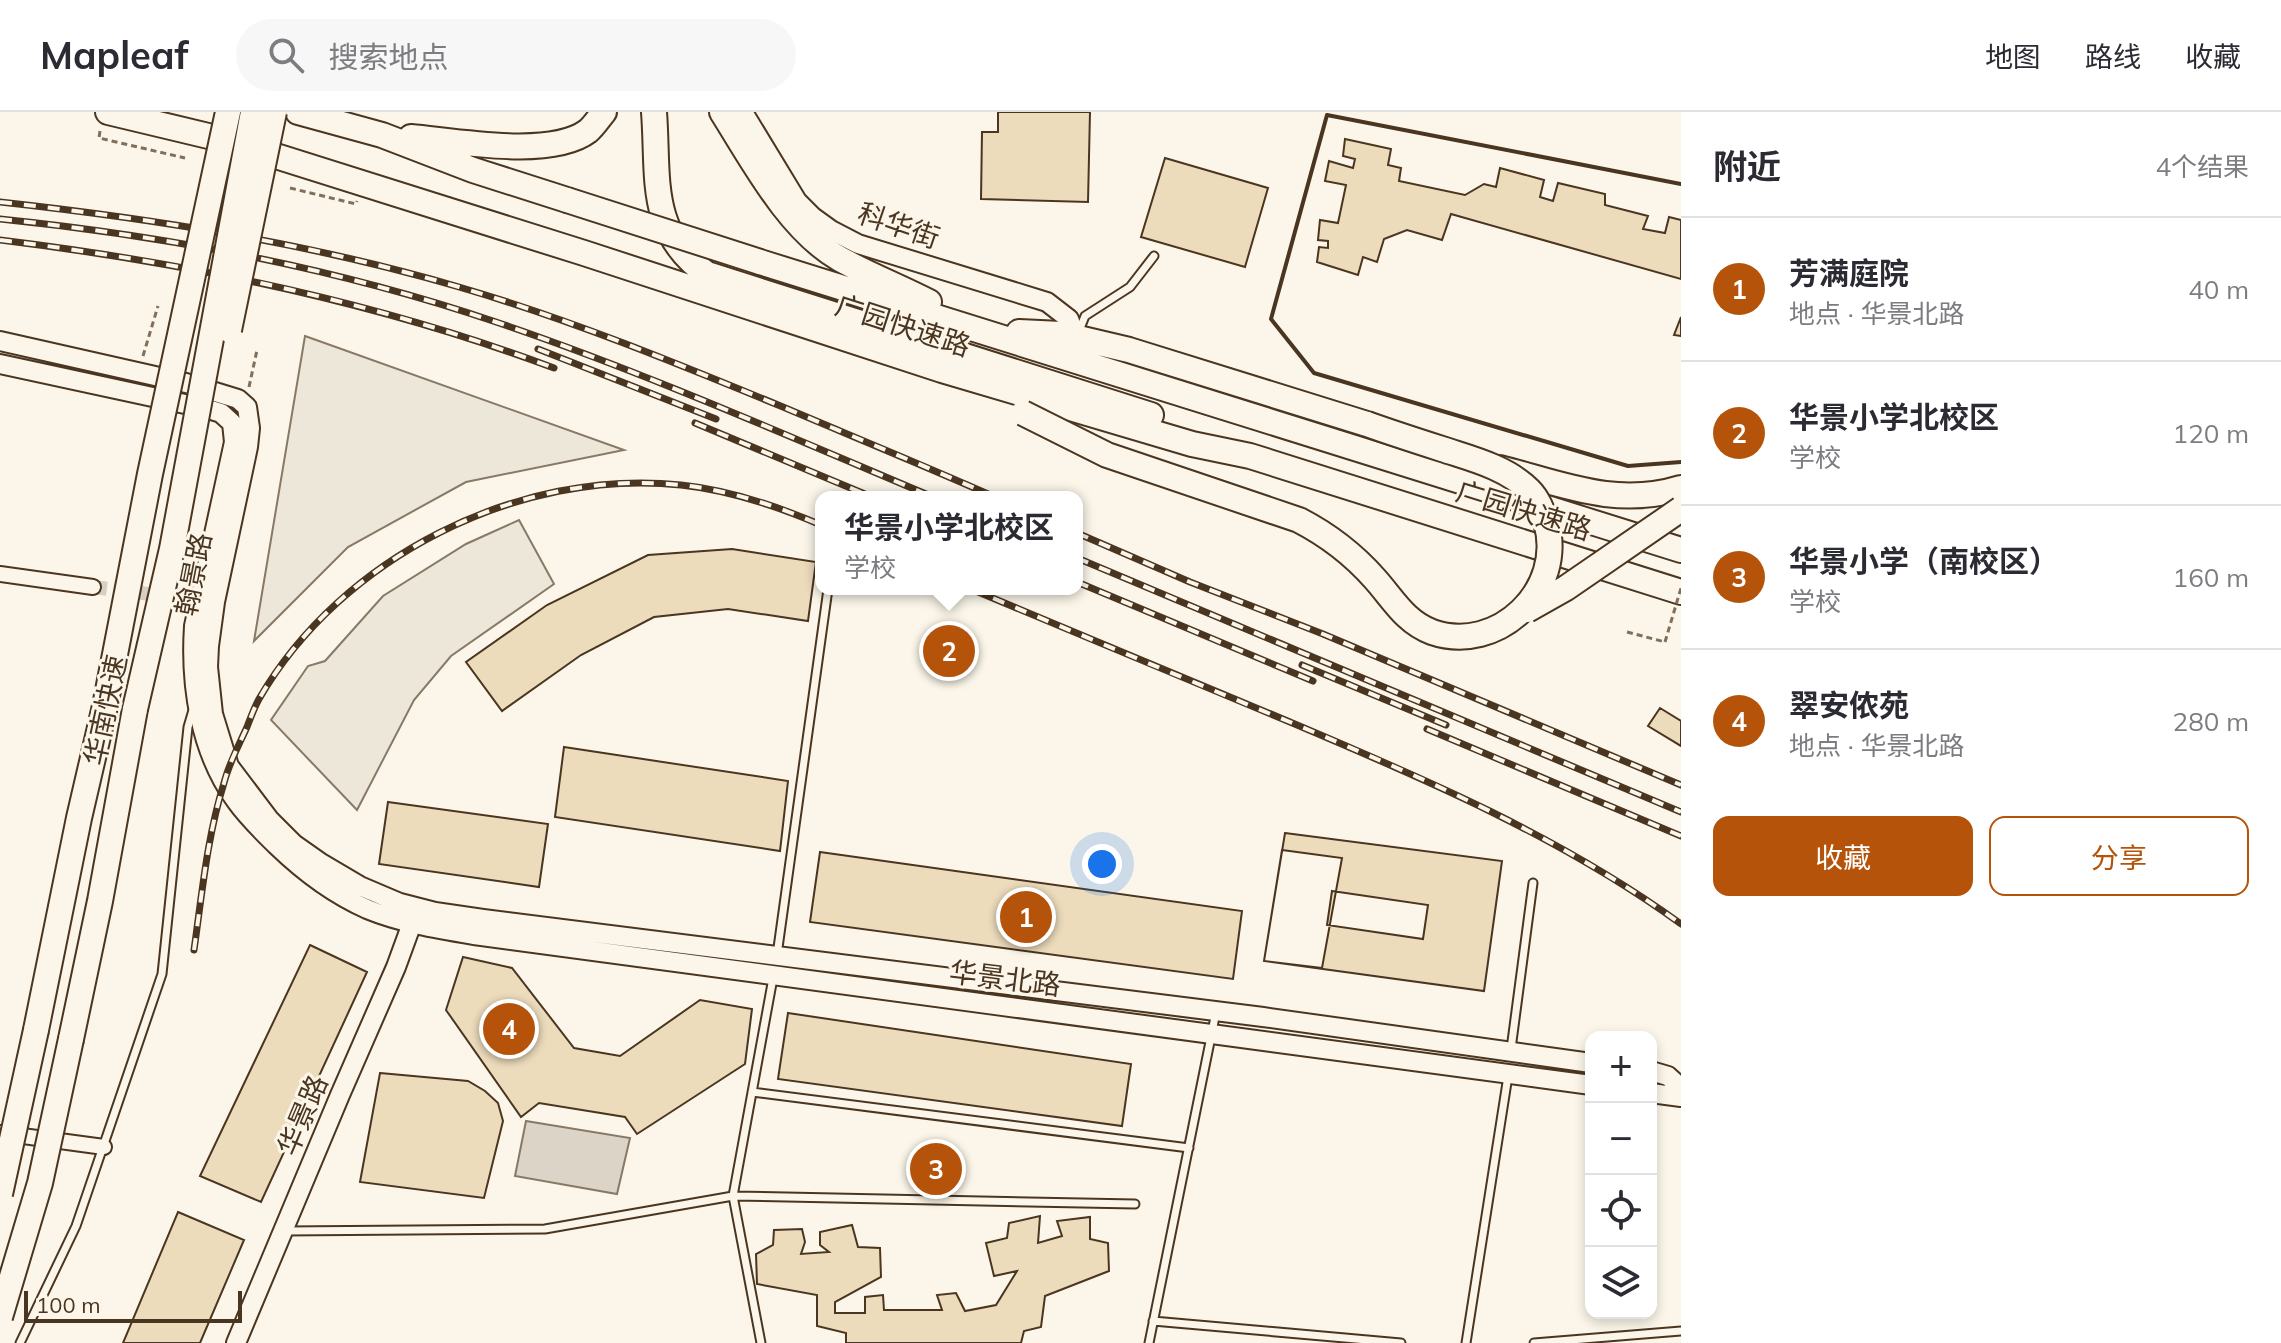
<!DOCTYPE html>
<html lang="zh">
<meta charset="utf-8">
<style>
body{margin:0;font-family:Mulish,"Noto Sans SC",sans-serif;background:#f7f7f7;color:#2b2b33}
.controls{position:absolute;right:24px;bottom:24px;display:grid;overflow:hidden;border-radius:16px;box-shadow:0 4px 12px #0003}
.controls button{width:72px;height:72px;display:grid;place-items:center;padding:0;border:0;border-bottom:2px solid #e1e1e2;background:#fff;color:#2b2b33;font:40px sans-serif}
.scale{position:absolute;left:24px;bottom:20px;width:218px;box-sizing:border-box;padding-left:8px;border:4px solid #4a3520;border-top:0;font-size:22px;line-height:28px;white-space:nowrap;color:#4a3520;-webkit-text-stroke:6px #fbf6e9;paint-order:stroke}
.you{position:absolute;left:1102px;top:752px;width:28px;height:28px;margin:-20px;border:6px solid #fff;border-radius:50%;background:#1a73e8;box-shadow:0 0 0 12px #1a73e833}
.badge{display:grid;place-items:center;width:52px;height:52px;border-radius:50%;background:#b45309;color:#fff;font-size:26px;font-weight:700}
.pin{position:absolute;translate:-50% -50%;border:4px solid #fff;box-shadow:0 2px 8px #0006}
.popup{position:absolute;left:815px;top:379px;width:268px;height:104px;box-sizing:border-box;display:grid;place-content:center;border-radius:16px;background:#fff;filter:drop-shadow(0 2px 6px #0005);font-size:26px;white-space:nowrap;color:#7c7c81}
.popup b{font-size:30px;color:#2b2b33}
.popup::after{content:'';position:absolute;left:50%;top:100%;margin-left:-16px;border:16px solid transparent;border-top-color:#fff}
.list{margin:0;padding:0;list-style:none}
h2{display:flex;justify-content:space-between;align-items:center;height:104px;margin:0;padding:0 32px;font-size:34px}
h2 small{font-size:26px;font-weight:400;color:#7c7c81}
.list li{display:grid;grid-template-columns:52px 1fr auto;gap:24px;align-items:center;box-sizing:border-box;height:144px;padding:0 32px;border-top:2px solid #e1e1e2}
.list b{display:block;font-size:30px;white-space:nowrap}
.list p{margin:0;font-size:26px;white-space:nowrap;color:#7c7c81}
.list em{font-size:26px;font-style:normal;color:#7c7c81}
.actions{display:flex;gap:16px;padding:24px 32px}
.actions a{flex:1;padding:18px 0;border:2px solid #b45309;border-radius:16px;text-align:center;font-size:28px;color:#b45309}
.actions .main{background:#b45309;color:#fff}
.icon{flex:none;width:44px;height:44px;fill:none;stroke:currentColor;stroke-width:2;stroke-linecap:round;stroke-linejoin:round}
.map{position:relative;flex:none;width:1681px;height:1231px;overflow:hidden}
header{display:flex;align-items:center;gap:48px;box-sizing:border-box;height:112px;padding:0 40px;background:#fff;border-bottom:2px solid #e1e1e2}
header strong{font-size:38px}
nav{display:flex;gap:44px;margin-inline-start:auto;font-size:28px}
.search{width:560px;height:72px;background:#f7f7f7;display:flex;align-items:center;gap:20px;box-sizing:border-box;padding:0 28px;border-radius:44px;color:#7c7c81;font-size:30px}
main{display:flex}
aside{flex:1;background:#fff}
.map>svg:first-child{display:block}
.parking{fill:#ede7d9;stroke:#887966;stroke-width:2}
.water{fill:#dcd4c6;stroke:#887966;stroke-width:2}
.building{fill:#ecdcbc;stroke:#4a3520;stroke-width:2;fill-rule:evenodd}
.lines{fill:none;stroke-linecap:round;stroke-linejoin:round}
.street-tunnel{stroke:#d8cfc1;stroke-width:14;stroke-dasharray:14 7;stroke-linecap:butt}
.lane-casing{stroke:#4a3520;stroke-width:11}
.street-casing{stroke:#4a3520;stroke-width:18}
.secondary-casing{stroke:#4a3520;stroke-width:22}
.highway-casing{stroke:#4a3520;stroke-width:28}
.path{stroke:#7f6f5c;stroke-width:3;stroke-dasharray:6 4;stroke-linecap:butt}
.lane{stroke:#fbf6e9;stroke-width:7}
.street{stroke:#fbf6e9;stroke-width:14}
.secondary{stroke:#fbf6e9;stroke-width:18}
.highway{stroke:#fbf6e9;stroke-width:24}
.rail-casing{stroke:#4a3520;stroke-width:7}
.rail{stroke:#fbf6e9;stroke-width:4;stroke-dasharray:12;stroke-linecap:butt}
.highway-bridge-casing{stroke:#4a3520;stroke-width:28;stroke-linecap:butt}
.path-bridge{stroke:#7f6f5c;stroke-width:3;stroke-dasharray:6 4;stroke-linecap:butt}
.highway-bridge{stroke:#fbf6e9;stroke-width:24}
.wall{stroke:#4a3520;stroke-width:4}
.labels{text-anchor:middle;dominant-baseline:central;stroke-width:6;stroke-linejoin:round;paint-order:stroke}
.street-label{font-size:28px;fill:#4a3520;stroke:#fbf6e9}
</style>
<header>
<strong>Mapleaf</strong>
<div class="search"><svg class="icon" aria-label="search" viewBox="0 0 24 24"><circle cx="10" cy="10" r="6"/><path d="M15 15l6 6"/></svg>搜索地点</div>
<nav><a>地图</a><a>路线</a><a>收藏</a></nav>
</header>
<main>
<div class="map">
<svg width="1681" height="1231" viewBox="0 0 1681 1231">
<rect width="100%" height="100%" fill="#fbf6e9"/>
<!-- parking -->
<path class="parking" d="M305,224L624,338L466,370L348,435L254,529Z
M519,408L554,472L451,544L414,588L357,698L271,608L308,554L325,549L383,484L466,432Z"/>
<!-- water -->
<path class="water" d="M526,1009L630,1026L617,1082L515,1064Z"/>
<!-- building -->
<path class="building" d="M998,0H1090L1088,90L981,87L982,20H998Z
M1345,27L1391,37L1388,53L1401,56L1399,69L1465,83L1484,72L1496,75L1500,56L1544,68L1540,85L1553,89L1558,71L1605,82V93L1648,104L1643,117L1665,121L1669,105L1681,108V167L1451,102L1442,128L1407,118L1384,127L1377,150L1363,145L1358,163L1317,150L1319,135L1328,136V129L1318,128L1320,108L1338,111L1346,73L1325,69L1329,49L1353,56L1355,47L1343,44Z
M1165,46L1268,76L1245,155L1141,125Z
M1681,205V224L1674,223Z
M732,437L816,450L808,509L728,497L654,505L581,543L502,599L466,550L547,493L648,443Z
M1660,596L1681,609V634L1648,614Z
M564,635L788,669L780,739L555,705Z
M388,690L548,712L539,775L379,752Z
M1285,721L1502,749L1484,879L1264,849ZM1332,779L1428,793L1423,827L1327,813Z
M1282,738L1342,746L1322,856L1264,849Z
M820,740L1242,799L1233,867L810,810Z
M310,833L367,860L261,1090L200,1064Z
M463,845L512,856L574,936L620,944L700,888L752,897L745,952L637,1022L625,1005L539,991L521,1005L446,898Z
M788,901L1131,952L1122,1014L778,967Z
M380,961L468,969L485,979L498,991L503,1009L484,1086L360,1070Z
M178,1100L244,1128L200,1231H123Z
M1040,1104L1038,1131L1062,1124L1057,1109L1090,1105V1127L1108,1131L1109,1159L1045,1184L1041,1215L1024,1219L1021,1231H846V1221L817,1214V1183L757,1172L756,1142L773,1133L774,1118L802,1117L805,1130L801,1142L829,1140L820,1133V1120L852,1113L858,1135L880,1136L881,1165L835,1190V1201H865V1185L883,1183L884,1198H942L937,1183L956,1181L965,1199L996,1193L1017,1159L994,1164L986,1131L1007,1126L1009,1111Z"/>
<g class="lines">
<!-- street-tunnel -->
<path class="street-tunnel" d="M93,475L198,488"/>
<!-- lane casing -->
<g class="lane-casing">
<path id="lane" d="M1079,219L1085,204L1130,175L1154,144
M777,843L828,477
M773,866L733,1084L1135,1092
M1511,937L1533,771
M752,980L1189,1036
M284,1119L545,1117L733,1084L761,1231
M1153,1209L1401,1231
M20,1231L76,1114L162,862L188,615L193,598
M1149,1231L1216,900
M1466,1231L1508,964
M1534,1231L1681,1219"/>
</g>
<!-- street casing -->
<g class="street-casing">
<path id="street" d="M0,462L93,475
M0,1021L104,1035"/>
</g>
<!-- secondary casing -->
<g class="secondary-casing">
<path id="secondary" d="M743,0L797,89L813,105L831,118L858,132L1047,190L1069,207L1076,225
M0,229L186,271L238,287L247,295L250,316L248,335L215,490L209,534L208,555L213,602L229,654L269,707L294,732L321,751L360,774L400,791L435,800L483,807L1263,905L1591,951
M0,252L208,297L221,301L232,311L234,330L194,514C190,573 200,640 236,689C248,706 263,720 277,734C304,760 333,782 367,797C401,811 438,817 474,823L1591,973
M1651,959L1668,964L1681,976
M1651,981L1681,985
M236,1231L340,983L396,855L415,803"/>
</g>
<!-- highway casing -->
<g class="highway-casing">
<path id="highway" d="M108,0L225,28L584,141L942,258L1192,332L1250,344L1681,480
M298,0L382,23L473,58L567,88
M654,0C659,64 647,120 707,162L1151,303
M722,0C753,49 789,118 840,147C869,163 900,175 929,190
M411,25C456,29 551,47 588,19C594,14 599,6 604,0
M760,150L1681,438
M1019,220L1061,222L1129,238L1367,312
M1500,356C1562,372 1616,396 1681,376
M36,918L79,706L105,594
M71,927L100,789L135,597"/>
</g>
<!-- path -->
<path class="path" d="M100,19L99,26L185,46
M290,76L356,92L357,89
M143,244L158,194
M249,275L257,238
M1627,520L1665,530"/>
<!-- lane -->
<use href="#lane" class="lane"/>
<!-- street -->
<use href="#street" class="street"/>
<!-- secondary -->
<use href="#secondary" class="secondary"/>
<!-- highway -->
<use href="#highway" class="highway"/>
<!-- rail casing -->
<g class="rail-casing">
<path id="rail" d="M0,90C155,107 309,131 459,175C569,207 676,251 783,295C854,325 925,354 995,385
M0,107C168,124 336,156 496,210C644,260 788,324 933,385
M0,128C189,151 375,189 554,256
M538,237L716,307
M695,311L872,385
M1077,421L1190,470L1323,522L1681,673
M1077,446L1681,700
M1077,470L1313,569
M971,477C1077,521 1183,566 1290,610C1425,667 1561,725 1681,812
M1302,553L1446,613
M1427,617L1681,724
M194,838C202,782 207,725 224,671C229,651 239,633 247,615C251,605 254,596 259,587C341,445 519,356 681,373C729,378 777,394 821,413"/>
</g>
<!-- rail -->
<use href="#rail" class="rail"/>
<!-- highway-bridge casing -->
<g class="highway-bridge-casing">
<path id="highway-bridge" d="M567,88L760,150
M229,218L274,0
M1023,301L1107,343L1299,408C1328,423 1353,442 1375,467C1393,487 1405,510 1432,520C1498,543 1566,477 1546,410C1542,398 1538,387 1529,378C1506,355 1472,347 1442,337C1417,329 1392,321 1367,312
M1527,498L1566,476L1681,397
M105,594L150,362L228,0
M135,597L172,437L253,0
M0,1082L36,918
M0,1205L40,1071L71,927"/>
</g>
<!-- path-bridge -->
<path class="path-bridge" d="M1665,530L1681,476"/>
<!-- highway-bridge -->
<use href="#highway-bridge" class="highway-bridge"/>
<!-- wall -->
<path class="wall" d="M1681,72L1327,3L1271,207L1314,261L1628,354L1681,350"/>
</g>
<g class="labels">
<!-- street labels -->
<g class="street-label">
<text transform="translate(899 113) rotate(19)">科华街</text>
<text transform="translate(903 213) rotate(18)">广园快速路</text>
<text transform="translate(1524 398) rotate(17)">广园快速路</text>
<text transform="translate(193 462) rotate(-79)">翰景路</text>
<text transform="translate(105 598) rotate(-78)">华南快速</text>
<text transform="translate(1005 866) rotate(7)">华景北路</text>
<text transform="translate(302 1003) rotate(-67)">华景路</text>
</g>
</g>
</svg>
<div class="controls">
<button>+</button>
<button>−</button>
<button><svg class="icon" aria-label="locate" viewBox="0 0 24 24"><circle cx="12" cy="12" r="6"/><path d="M12 2v4M12 18v4M2 12h4M18 12h4"/></svg></button>
<button><svg class="icon" aria-label="layers" viewBox="0 0 24 24"><path d="M12 4l9 5-9 5-9-5zM3 14l9 5 9-5"/></svg></button>
</div>
<div class="scale">100 m</div>
<div class="you"></div>
<div class="pin badge" style="left:1026px;top:805px">1</div>
<div class="pin badge" style="left:949px;top:539px">2</div>
<div class="popup"><b>华景小学北校区</b>学校</div>
<div class="pin badge" style="left:936px;top:1057px">3</div>
<div class="pin badge" style="left:509px;top:917px">4</div>
</div>
<aside>
<h2>附近<small>4个结果</small></h2>
<ul class="list">
<li><span class="badge">1</span><div><b>芳满庭院</b><p>地点 · 华景北路</p></div><em>40 m</em></li>
<li><span class="badge">2</span><div><b>华景小学北校区</b><p>学校</p></div><em>120 m</em></li>
<li><span class="badge">3</span><div><b>华景小学（南校区）</b><p>学校</p></div><em>160 m</em></li>
<li><span class="badge">4</span><div><b>翠安侬苑</b><p>地点 · 华景北路</p></div><em>280 m</em></li>
</ul>
<div class="actions"><a class="main">收藏</a><a>分享</a></div>
</aside>
</main>
